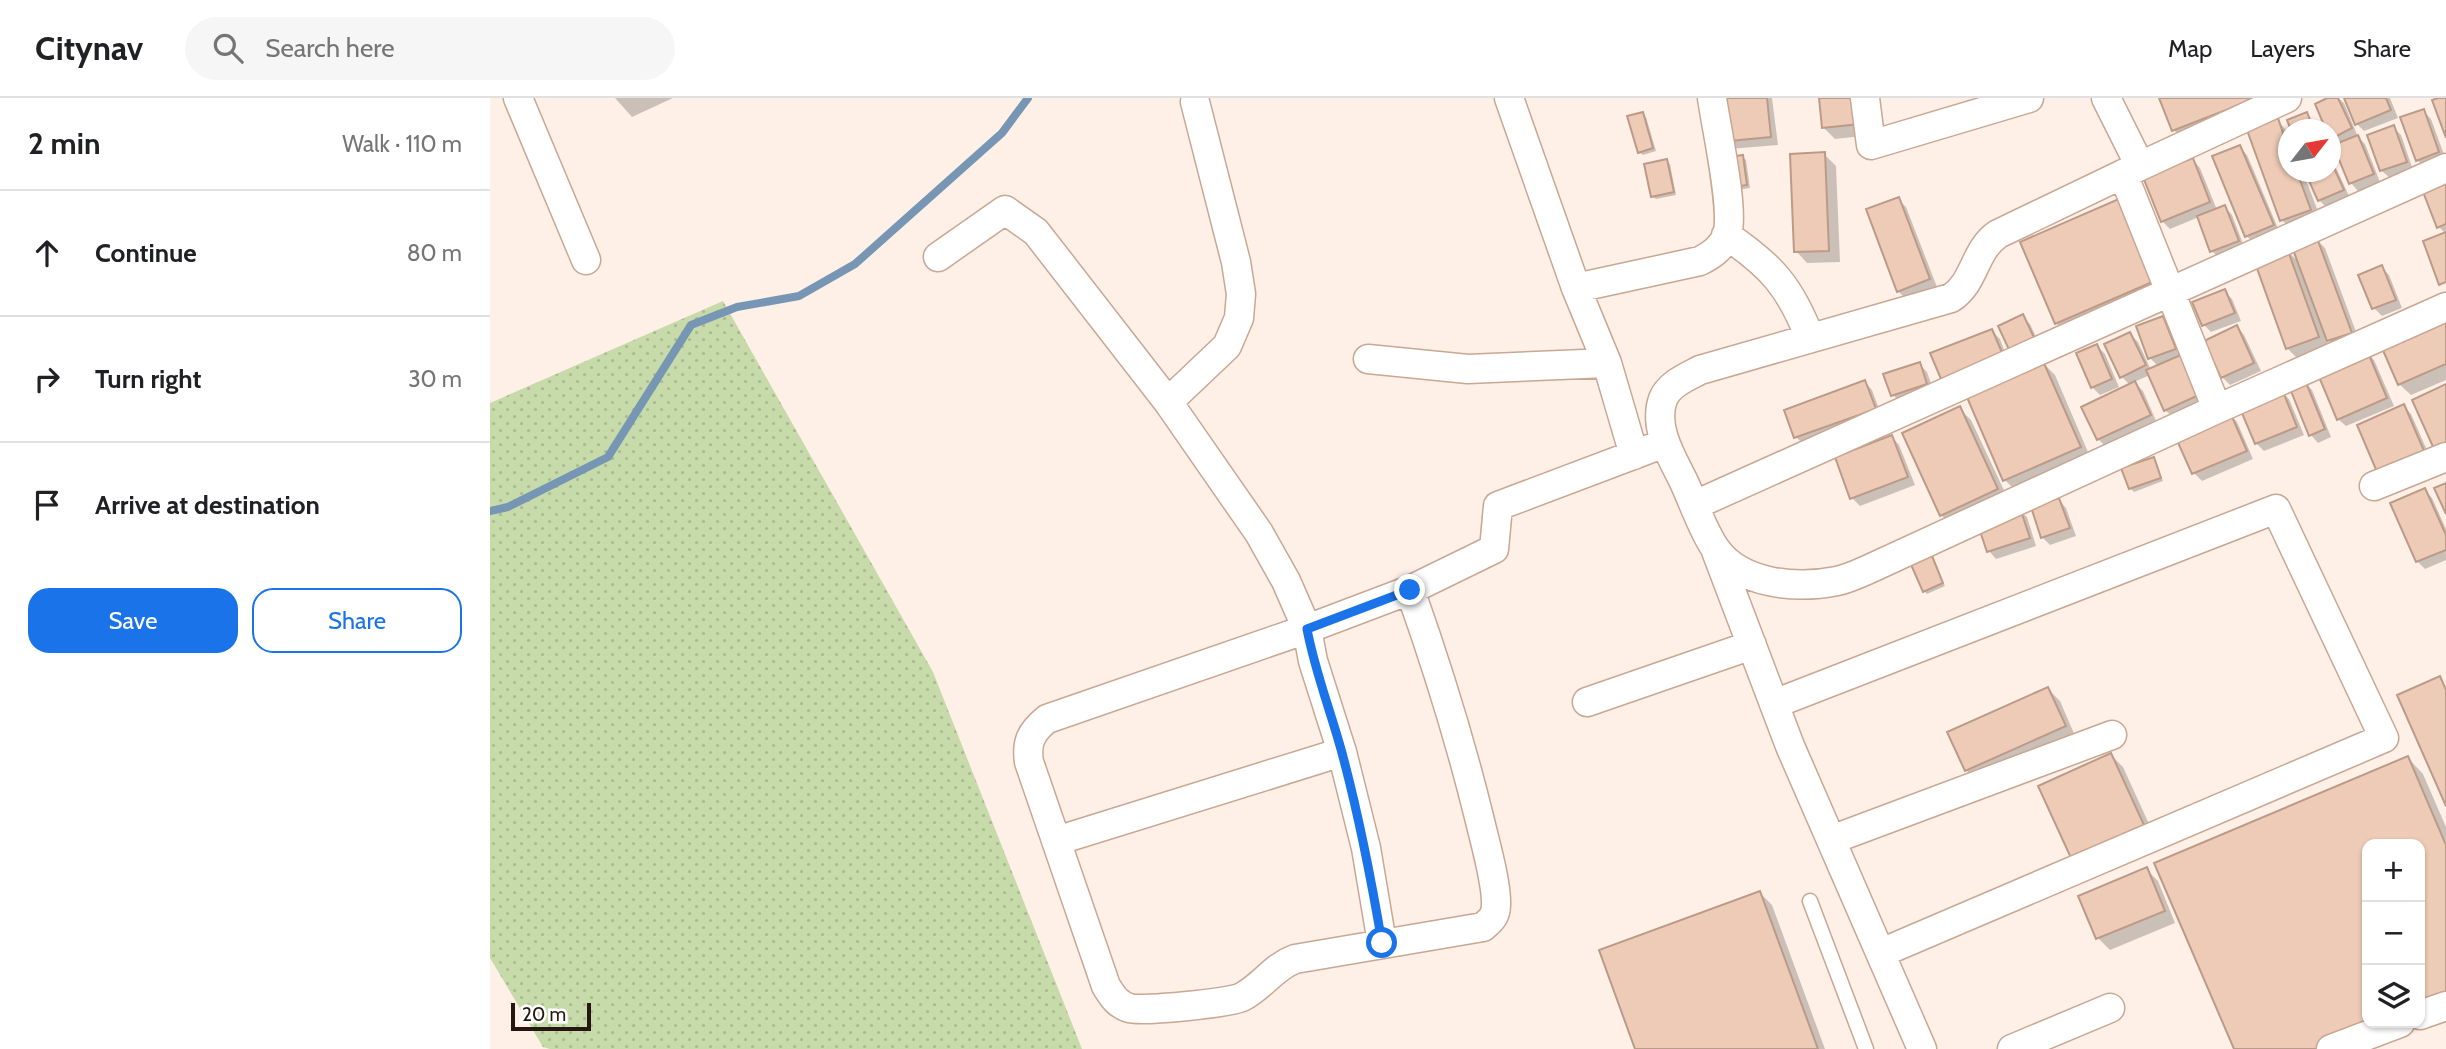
<!DOCTYPE html>
<meta charset="utf-8">
<style>
body{margin:0;font-family:Cabin,sans-serif;background:#f6f6f6;color:#202124}
.controls{position:absolute;right:21px;bottom:21px;display:grid;overflow:hidden;border-radius:14px;box-shadow:0 2px 5px #0004}
.controls button{width:63px;height:63px;display:grid;place-items:center;padding:0;border:0;border-bottom:2px solid #e0e0e0;background:#fff;color:#202124;font:35px sans-serif}
.compass{position:absolute;left:1788px;top:21px;width:63px;height:63px;border-radius:50%;background:#fff;box-shadow:0 2px 5px #0004;rotate:59deg}
.scale{position:absolute;left:21px;bottom:18px;width:80px;box-sizing:border-box;padding-left:7px;border:4px solid #231710;border-top:0;font-size:19px;line-height:24px;white-space:nowrap;color:#231710;-webkit-text-stroke:5px #fff;paint-order:stroke}
.stop{position:absolute;width:21px;height:21px;margin:-16px;border:5px solid #1a73e8;border-radius:50%;background:#fff}
.stop.end{background:#1a73e8;border-color:#fff;box-shadow:0 2px 7px #0008}
.list{margin:0;padding:0;list-style:none}
h2{display:flex;justify-content:space-between;align-items:center;height:91px;margin:0;padding:0 28px;font-size:30px}
h2 small{font-size:23px;font-weight:400;color:#757577}
.list li{display:grid;grid-template-columns:46px 1fr auto;gap:21px;align-items:center;box-sizing:border-box;height:126px;padding:0 28px;border-top:2px solid #e0e0e0}
.list b{display:block;font-size:26px;white-space:nowrap}
.list em{font-size:23px;font-style:normal;color:#757577}
.actions{display:flex;gap:14px;padding:21px 28px}
.actions a{flex:1;padding:16px 0;border:2px solid #1a73e8;border-radius:21px;text-align:center;font-size:24px;color:#1a73e8}
.actions .main{background:#1a73e8;color:#fff}
.icon{flex:none;width:38px;height:38px;fill:none;stroke:currentColor;stroke-width:2;stroke-linecap:round;stroke-linejoin:round}
.map{position:relative;flex:none;width:1956px;height:951px;overflow:hidden}
header{display:flex;align-items:center;gap:42px;box-sizing:border-box;height:98px;padding:0 35px;background:#fff;border-bottom:2px solid #e0e0e0}
header strong{font-size:33px}
nav{display:flex;gap:38px;margin-inline-start:auto;font-size:24px}
.search{width:490px;height:63px;background:#f6f6f6;display:flex;align-items:center;gap:18px;box-sizing:border-box;padding:0 24px;border-radius:38px;color:#757577;font-size:26px}
main{display:flex}
aside{flex:1;background:#fff}
.map>svg:first-child{display:block}
.grass{fill:url(#grass-dots)}
.shadow{fill:#0003;fill-rule:evenodd}
.lines{fill:none;stroke-linecap:round;stroke-linejoin:round}
.stream{stroke:#7696b4;stroke-width:8}
.building{fill:#eecbb7;stroke:#bb9a87;stroke-width:2}
.service-casing{stroke:#c8a793;stroke-width:17}
.minor-casing{stroke:#c8a793;stroke-width:31}
.service{stroke:#fff;stroke-width:14}
.minor{stroke:#fff;stroke-width:28}
.route{stroke:#1a73e8;stroke-width:9}
</style>
<header>
<strong>Citynav</strong>
<div class="search"><svg class="icon" aria-label="search" viewBox="0 0 24 24"><circle cx="10" cy="10" r="6"/><path d="M15 15l6 6"/></svg>Search here</div>
<nav><a>Map</a><a>Layers</a><a>Share</a></nav>
</header>
<main>
<aside>
<h2>2 min<small>Walk · 110 m</small></h2>
<ul class="list">
<li><svg class="icon" aria-label="ahead" viewBox="0 0 24 24"><path d="M12 20V5M6 11l6-6 6 6"/></svg><div><b>Continue</b></div><em>80 m</em></li>
<li><svg class="icon" aria-label="right" viewBox="0 0 24 24"><path d="M7 20v-9h11M14 6l5 5-5 5"/></svg><div><b>Turn right</b></div><em>30 m</em></li>
<li><svg class="icon" aria-label="arrive" viewBox="0 0 24 24"><path d="M6 21V4h12l-3 4 3 4H6"/></svg><div><b>Arrive at destination</b></div></li>
</ul>
<div class="actions"><a class="main">Save</a><a>Share</a></div>
</aside>
<div class="map">
<svg width="1956" height="951" viewBox="0 0 1956 951">
<defs>
<pattern id="grass-dots" width="8" height="8" patternUnits="userSpaceOnUse" patternTransform="scale(1.75)"><rect width="8" height="8" fill="#c7daa9"/><path d="M2 2h.1M6 6h.1" fill="none" stroke="#abba90" stroke-width="1.8" stroke-linecap="round"/></pattern>
</defs>
<rect width="100%" height="100%" fill="#fef0e7"/>
<!-- grass -->
<path class="grass" d="M233,203L443,574L592,951H60L53,949L0,860V305Z"/>
<!-- shadow -->
<path class="shadow" d="M125,0H183L142,19Z
M1227,0H1282L1288,47L1239,51Z
M1331,0L1381,37L1345,41L1333,29Z
M1671,0H1777L1696,44L1684,32Z
M1841,0H1848L1854,5L1868,39L1875,46L1890,84L1868,93L1861,85L1849,46L1842,40Z
M1856,0H1900L1908,20L1874,33L1863,22L1865,21Z
M1933,13L1941,21L1956,62L1935,69L1927,62Z
M1153,16L1156,19L1166,53L1153,57L1149,54Z
M1787,22L1798,34V74H1813L1832,124L1804,134L1792,122L1759,33Z
M1903,29L1911,37L1923,72L1900,80L1892,73L1880,38Z
M1750,49L1757,57L1790,135L1764,146L1757,138Z
M1334,56L1346,68L1350,164L1317,165L1306,153Z
M1840,57L1860,100L1837,110L1829,102L1817,74H1840Z
M1253,59L1256,62L1260,90L1241,93Z
M1703,62L1710,70L1727,112L1735,109L1742,117L1755,151L1730,161L1722,153L1709,119L1680,131L1672,123Z
M1176,63L1180,66L1186,97L1166,101L1162,98Z
M1956,78V136L1949,129Z
M1408,101L1416,109L1447,189L1416,201L1408,193Z
M1631,102L1681,198L1582,241L1566,225Z
M1827,142L1835,150L1869,242L1846,250L1835,239L1840,251L1809,262L1797,250L1796,152L1810,165Z
M1891,169L1899,177L1912,210L1892,218L1884,210L1870,178Z
M1734,193L1742,201L1751,223L1721,234L1714,227Z
M1532,219L1540,226L1552,252L1530,263Z
M1673,220L1680,227L1717,304L1683,319L1675,312L1660,277L1644,284L1653,293L1667,325L1616,349L1608,341L1640,287L1632,279L1640,236L1648,244L1661,272L1669,269L1660,260Z
M1956,225V282L1921,297L1909,286Z
M1747,229L1754,237L1771,273L1740,287L1732,279Z
M1502,233L1510,241L1519,265L1460,288L1452,280Z
M1607,248L1615,256L1629,289L1610,297L1602,289Z
M1877,255L1884,262L1904,308L1856,328L1848,321Z
M1553,265L1565,277L1601,361L1527,394L1515,382Z
M1429,266L1437,274L1444,294L1411,305L1403,297L1396,277Z
M1375,284L1382,292L1392,319L1314,347L1306,339L1296,313Z
M1814,284L1822,292L1841,339L1828,345L1821,337Z
M1791,293L1799,301L1814,337L1774,353L1766,345Z
M1914,308L1921,316L1944,368L1892,380Z
M1469,310L1481,322L1519,403L1463,429L1451,417Z
M1739,316L1747,324L1763,361L1712,383L1704,375Z
M1402,339L1409,347L1425,387L1370,408L1362,400Z
M1663,361L1673,383L1644,394L1640,390Z
M1935,392L1942,400L1956,431V462L1935,471L1927,463Z
M1569,402L1576,410L1586,438L1560,447L1552,439Z
M1529,412L1537,419L1546,448L1506,461L1499,453Z
M1439,455L1455,488L1437,496L1434,493Z
M1558,591L1570,603L1586,640L1488,684L1476,672Z
M1621,657L1633,669L1665,739L1582,759Z
M1918,660L1933,676L1956,729V918L1878,951H1745ZM1877,746H1930V925H1877Z
M1656,771L1668,783L1685,825L1620,852L1608,840Z
M1270,795L1282,807L1335,951H1147Z"/>
<g class="lines">
<!-- stream -->
<path class="stream" d="M0,413L18,409L118,359L201,227L247,209L309,198L365,166L512,35L538,0"/>
</g>
<!-- building -->
<path class="building" d="M1225,0H1277L1281,39L1229,44Z
M1329,0H1367L1370,26L1332,30Z
M1669,0H1767L1682,33Z
M1837,0H1848L1862,30L1841,41L1840,32H1836L1825,6Z
M1854,0H1896L1901,12L1865,27Z
M1948,0H1956V40L1942,2Z
M1934,11L1949,54L1926,63L1910,19Z
M1153,14L1163,50L1148,55L1137,18Z
M1817,14L1824,32H1801L1797,22Z
M1788,20L1798,50V74H1807L1821,112L1790,123L1757,32Z
M1904,27L1917,64L1890,73L1877,37Z
M1868,37L1884,76L1859,86L1843,47Z
M1750,47L1784,127L1755,139L1722,58Z
M1335,54L1339,153L1304,154L1300,56Z
M1253,57L1257,87L1236,90L1232,60Z
M1703,60L1720,104L1671,124L1653,79Z
M1177,61L1184,94L1161,99L1154,66Z
M1840,61L1854,92L1828,103L1815,74H1840Z
M1956,76V126L1947,130L1930,86Z
M1409,99L1440,181L1407,194L1376,111Z
M1631,100L1667,182L1565,226L1530,144Z
M1735,107L1749,143L1720,154L1707,118Z
M1956,134V184L1949,187L1933,143Z
M1827,140L1862,235L1837,243L1802,149Z
M1797,150L1829,239L1796,251L1764,162Z
M1892,167L1906,202L1882,211L1868,177Z
M1735,191L1745,215L1712,228L1702,204Z
M1533,216L1546,244L1521,256L1508,228Z
M1673,218L1686,251L1658,261L1646,228Z
M1956,223V266L1908,287L1892,250Z
M1747,227L1764,265L1731,280L1714,243Z
M1502,231L1513,257L1451,281L1440,255Z
M1640,234L1656,267L1630,280L1614,246Z
M1607,246L1622,281L1601,290L1586,255Z
M1877,252L1897,300L1847,322L1827,274Z
M1693,256L1711,296L1674,313L1656,272Z
M1553,263L1591,349L1513,383L1476,297Z
M1430,264L1437,286L1401,298L1393,276Z
M1375,282L1386,311L1304,340L1294,312Z
M1815,282L1835,331L1819,338L1799,288Z
M1645,283L1661,317L1607,342L1591,309Z
M1956,286V356L1948,360L1922,302Z
M1792,291L1807,329L1765,346L1749,308Z
M1914,306L1937,360L1890,381L1867,327Z
M1470,308L1508,391L1450,418L1412,335Z
M1740,314L1757,353L1702,376L1685,338Z
M1402,337L1418,379L1360,401L1345,359Z
M1664,359L1671,380L1639,391L1631,370Z
M1956,385V416L1944,390Z
M1935,390L1956,437V452L1926,464L1900,405Z
M1569,400L1580,430L1551,440L1541,409Z
M1530,410L1540,440L1497,454L1487,424Z
M1440,453L1453,485L1433,494L1419,462Z
M1950,578L1956,592V708L1907,597Z
M1558,589L1576,628L1475,673L1457,634Z
M1621,655L1654,727L1581,760L1548,688Z
M1918,658L1956,747V896L1930,907V746H1877V925H1889L1827,951H1744L1664,765Z
M1657,769L1675,813L1606,841L1588,798Z
M1270,793L1328,951H1145L1109,852Z"/>
<g class="lines">
<!-- service casing -->
<g class="service-casing">
<path id="service" d="M1320,803L1376,951"/>
</g>
<!-- minor casing -->
<g class="minor-casing">
<path id="minor" d="M28,0L96,162
M1019,0L1086,190L1117,265L1144,357
M1375,0L1381,47L1539,0
M1616,0L1650,68
M1633,76L1508,136C1484,152 1485,185 1461,200L1210,272C1197,279 1179,286 1173,301C1163,329 1181,358 1193,382C1203,403 1212,431 1225,450C1250,487 1307,491 1347,483C1357,481 1368,476 1377,472L1727,311L1956,209
M1236,137C1282,168 1300,189 1320,240
M448,159L515,112L546,134L678,304L769,435L796,483L817,531L823,563L852,654L876,750L892,845
M1086,190L1210,163C1222,157 1232,150 1237,137C1245,113 1226,29 1222,0
M878,261L978,271L1117,265
M678,304L737,248L749,220L751,196L746,164L705,4
M1727,311L1633,76L1797,0
M1884,388L1956,359
M1205,407L1956,70
M1226,453L1300,648L1432,951
M920,492C947,568 971,645 990,723C995,744 1007,786 1006,807C1006,818 1001,822 993,829L805,861C783,869 772,889 752,899C739,905 651,914 639,910C627,906 623,899 616,888L539,664C536,644 541,634 557,621L817,531L920,492L1004,451L1008,408L1175,345
M1097,604L1262,547
M1284,606L1786,411L1894,640L1391,855
M1341,742L1622,637
M566,743L852,654
M1930,917L1956,908
M1522,951L1620,910
M1841,951L1910,925"/>
</g>
<!-- service -->
<use href="#service" class="service"/>
<!-- minor -->
<use href="#minor" class="minor"/>
</g>
<g class="lines">
<!-- route -->
<path class="route" d="M892,845C881,780 869,718 852,655C841,614 825,574 817,531L920,492"/>
</g>
</svg>
<div class="controls">
<button>+</button>
<button>−</button>
<button><svg class="icon" aria-label="layers" viewBox="0 0 24 24"><path d="M12 4l9 5-9 5-9-5zM3 14l9 5 9-5"/></svg></button>
</div>
<svg class="compass" viewBox="-18 -18 36 36"><path d="M0-13l5 13h-10z" fill="#e53935"/><path d="M0 13l5-13h-10z" fill="#757577"/></svg>
<div class="scale">20 m</div>
<div class="stop" style="left:892px;top:845px"></div>
<div class="stop end" style="left:920px;top:492px"></div>
</div>
</main>
